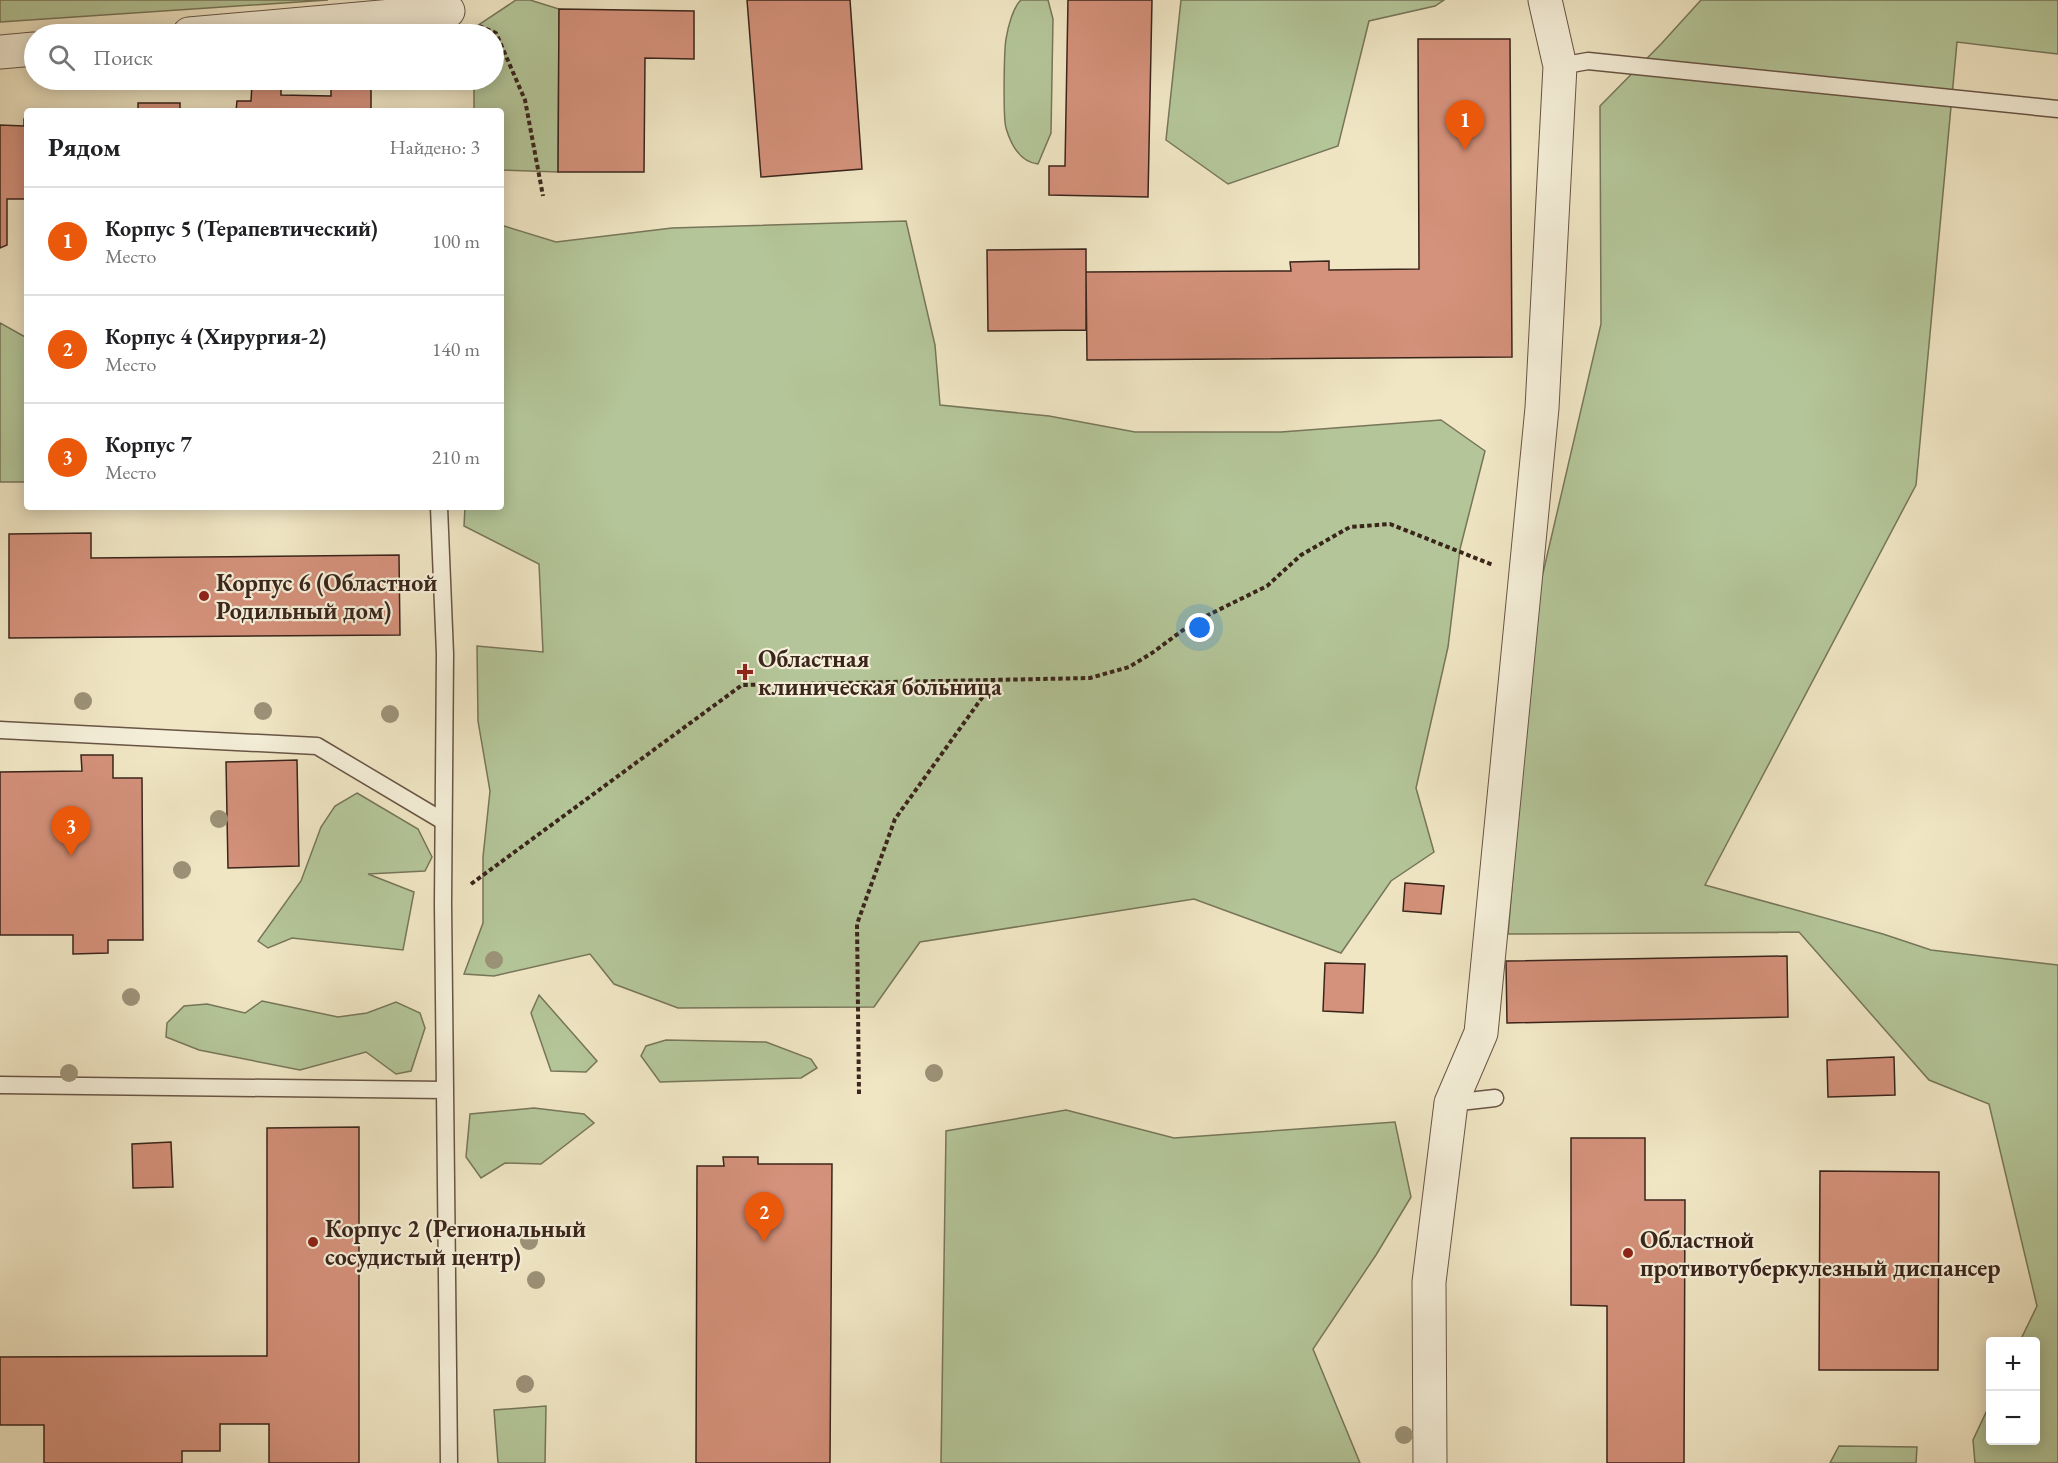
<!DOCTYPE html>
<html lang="ru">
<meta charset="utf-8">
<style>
body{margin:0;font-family:"EB Garamond",serif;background:#f2f2f2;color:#202124}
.controls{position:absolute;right:18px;bottom:18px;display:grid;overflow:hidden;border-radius:6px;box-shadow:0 3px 15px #0003}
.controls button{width:54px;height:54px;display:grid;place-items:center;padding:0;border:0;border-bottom:2px solid #e0e0e0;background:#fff;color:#202124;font:30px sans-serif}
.you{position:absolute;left:1200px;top:628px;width:21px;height:21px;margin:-15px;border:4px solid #fff;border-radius:50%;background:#1a73e8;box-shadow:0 0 0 9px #1a73e833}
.badge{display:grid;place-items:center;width:39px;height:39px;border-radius:50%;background:#ea580c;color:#fff;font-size:20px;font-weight:700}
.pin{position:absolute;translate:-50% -50px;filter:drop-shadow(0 2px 3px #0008)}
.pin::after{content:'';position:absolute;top:32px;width:21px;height:18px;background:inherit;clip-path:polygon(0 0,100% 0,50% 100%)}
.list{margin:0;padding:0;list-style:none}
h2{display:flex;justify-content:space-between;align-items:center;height:78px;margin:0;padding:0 24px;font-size:26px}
h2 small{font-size:20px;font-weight:400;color:#757577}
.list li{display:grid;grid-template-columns:39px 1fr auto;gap:18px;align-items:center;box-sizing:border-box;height:108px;padding:0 24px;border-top:2px solid #e0e0e0}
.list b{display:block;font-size:22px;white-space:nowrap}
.list p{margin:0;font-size:20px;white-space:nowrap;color:#757577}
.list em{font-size:20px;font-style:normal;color:#757577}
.icon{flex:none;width:33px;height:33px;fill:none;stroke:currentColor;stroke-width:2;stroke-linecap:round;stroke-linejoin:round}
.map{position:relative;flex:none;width:2058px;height:1463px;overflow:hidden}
.search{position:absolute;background:#fff;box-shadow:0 3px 15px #0003;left:24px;top:24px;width:480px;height:66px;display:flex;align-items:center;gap:15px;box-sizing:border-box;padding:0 21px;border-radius:33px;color:#757577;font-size:22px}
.panel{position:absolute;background:#fff;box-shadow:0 3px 15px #0003;left:24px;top:108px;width:480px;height:402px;border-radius:6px}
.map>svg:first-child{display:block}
.green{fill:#b4c699;stroke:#77765a;stroke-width:1.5}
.building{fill:#d4917b;stroke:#3a251b;stroke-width:1.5}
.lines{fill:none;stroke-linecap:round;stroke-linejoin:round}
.lane-casing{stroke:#685545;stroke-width:19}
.street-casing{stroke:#685545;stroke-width:35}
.path{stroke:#3a251b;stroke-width:4;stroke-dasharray:4.5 3;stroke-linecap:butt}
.lane{stroke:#f5efd9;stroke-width:16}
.street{stroke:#f5efd9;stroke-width:33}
.tree{fill:#9c9278}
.poi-dot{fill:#8f2418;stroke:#f5efd9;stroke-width:2}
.labels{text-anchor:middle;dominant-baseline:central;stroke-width:4.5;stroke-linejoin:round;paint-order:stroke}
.poi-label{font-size:24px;font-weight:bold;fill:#3a251b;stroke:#f5efd9;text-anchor:start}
</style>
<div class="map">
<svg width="2058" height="1463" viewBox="0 0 2058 1463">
<rect width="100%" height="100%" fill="#f0e6c4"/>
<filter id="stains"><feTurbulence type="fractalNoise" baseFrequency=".00333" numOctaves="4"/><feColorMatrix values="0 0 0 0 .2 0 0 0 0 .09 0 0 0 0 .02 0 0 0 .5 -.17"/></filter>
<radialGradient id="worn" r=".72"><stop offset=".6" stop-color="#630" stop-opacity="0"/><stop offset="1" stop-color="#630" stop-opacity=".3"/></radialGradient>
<!-- green -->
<path class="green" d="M0,0H328L0,22Z
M516,0H530L559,9L558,172L501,170V111H474V80H494V34H474V28Z
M1021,0H1048L1053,19L1051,133L1038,164C1020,162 1011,145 1006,128C1003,118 1004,51 1006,39C1008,27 1013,7 1021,0Z
M1181,0H1444L1435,6L1369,21L1338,146L1228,184L1166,140Z
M1701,0H2058V54L1957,42L1916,485L1705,885L1883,934L1931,950L2058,965V1463H1975L1973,1440L1990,1404V1440H2036V1342L2020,1341L2037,1306L1989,1104L1929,1080L1799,932L1508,934L1536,603L1601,324L1600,106L1662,43Z
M906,221L935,345L940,405L1049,416L1135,432H1281L1441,420L1485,451L1460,549L1448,647L1416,788L1434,852L1391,881L1341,953L1194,899L920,942L874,1007L678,1008L614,984L590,954L494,976L464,974L483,923V857L490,791L478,721L477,646L543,652L539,564L464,526L465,507H501V225L556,242L672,228Z
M0,323L27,338V482H0Z
M357,793L418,829L432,857L425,871L368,874L414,892L403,950L292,938L268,948L258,941L301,881L321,827L335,806Z
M539,995L597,1061L586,1072L551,1071L531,1013Z
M262,1001L338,1017L367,1013L396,1002L420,1013L425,1028L411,1071L396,1074L366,1052L300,1070L199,1050L166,1037L167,1023L184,1006L207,1004L245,1013Z
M666,1040L766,1042L811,1059L817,1068L801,1078L660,1082L641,1056L646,1046Z
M534,1108L584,1114L594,1123L541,1164L505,1163L481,1178L466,1157L470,1114Z
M1066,1110L1174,1138L1395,1122L1411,1197L1376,1255L1313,1349L1360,1463H941L946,1131Z
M546,1406L545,1463H498L494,1410Z
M1839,1446L1917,1447L1916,1463H1830Z"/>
<!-- building -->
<path class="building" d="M747,0H850L862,169L761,177Z
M1068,0H1152L1148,197L1049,195V166H1065Z
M559,9L694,11V59L645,58L644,172H558Z
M1418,39H1510L1512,357L1087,360L1086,272L1291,271L1290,262L1329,261V270L1419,269Z
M252,84H281V95L331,96V84H371V111H236L237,101H251Z
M138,103H180V111H138Z
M24,119H27V199H7V245L0,248V125L24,126Z
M1086,249V330L988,331L987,250Z
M91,533V558L399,555L400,635L9,638V534Z
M81,755H113V778H142L143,940H108V953L73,954V935H0V772L82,771Z
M297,760L299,866L228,868L226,762Z
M1405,883L1444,886L1441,914L1403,911Z
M1787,956L1788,1017L1507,1023L1506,961Z
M1325,963L1365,964L1363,1013L1323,1011Z
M1894,1057L1895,1095L1828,1097L1827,1060Z
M359,1127V1463H269V1424H220V1451H182V1463H44V1425H0V1357L267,1356V1128Z
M1571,1138H1645V1200H1685L1684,1463H1607V1306L1571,1305Z
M171,1142L173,1187L133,1188L132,1144Z
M723,1157H758V1164H832L830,1463H696L697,1166H724Z
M1820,1171L1939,1172L1938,1370H1819Z"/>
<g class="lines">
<!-- lane casing -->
<g class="lane-casing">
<path id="lane" d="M1560,66L1588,61L2058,109
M439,507L445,654L443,904L449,1463
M0,730L317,746L443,821
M0,1085L445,1090
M1451,1103L1495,1098"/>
</g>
<!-- street casing -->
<g class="street-casing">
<path id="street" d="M189,34L448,11
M0,52L34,49
M1430,1463L1429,1282L1451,1103L1481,1033L1542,408L1560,66L1545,0"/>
</g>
<!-- path -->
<path class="path" d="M479,26L496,33L525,100L543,196
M471,884L742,685L1090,678L1129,667L1152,653L1194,622L1267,586L1301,555L1350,527L1390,524L1493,565
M859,1094L857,924L895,819L994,681"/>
<!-- lane -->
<use href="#lane" class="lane"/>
<!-- street -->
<use href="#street" class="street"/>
</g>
<!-- trees -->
<g class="tree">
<circle cx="83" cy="701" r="9"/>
<circle cx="263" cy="711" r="9"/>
<circle cx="390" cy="714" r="9"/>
<circle cx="219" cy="819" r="9"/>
<circle cx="182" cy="870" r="9"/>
<circle cx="494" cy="960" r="9"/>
<circle cx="131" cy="997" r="9"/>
<circle cx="69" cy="1073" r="9"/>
<circle cx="934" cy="1073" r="9"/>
<circle cx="529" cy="1241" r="9"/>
<circle cx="536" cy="1280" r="9"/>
<circle cx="525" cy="1384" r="9"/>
<circle cx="1404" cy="1435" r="9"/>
</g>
<!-- markers -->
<g class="poi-dot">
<circle cx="204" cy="596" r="6"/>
<path d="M742 663h6v6h6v6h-6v6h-6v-6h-6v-6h6z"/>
<circle cx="313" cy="1242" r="6"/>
<circle cx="1628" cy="1253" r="6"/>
</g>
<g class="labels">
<!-- poi labels -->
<g class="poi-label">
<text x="216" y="582">Корпус 6 (Областной<tspan x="216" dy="28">Родильный дом)</tspan></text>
<text x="758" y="658">Областная<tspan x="758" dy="28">клиническая больница</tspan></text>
<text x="325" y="1228">Корпус 2 (Региональный<tspan x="325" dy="28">сосудистый центр)</tspan></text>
<text x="1640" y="1239">Областной<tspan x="1640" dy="28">противотуберкулезный диспансер</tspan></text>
</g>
</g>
<rect width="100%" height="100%" filter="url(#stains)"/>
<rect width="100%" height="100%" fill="url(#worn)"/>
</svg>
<div class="controls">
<button>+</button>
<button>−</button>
</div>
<div class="you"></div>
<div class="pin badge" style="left:1465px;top:150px">1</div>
<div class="pin badge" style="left:764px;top:1242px">2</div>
<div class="pin badge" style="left:71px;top:856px">3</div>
<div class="search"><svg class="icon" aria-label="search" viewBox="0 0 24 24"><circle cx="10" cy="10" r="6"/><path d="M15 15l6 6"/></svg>Поиск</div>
<section class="panel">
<h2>Рядом<small>Найдено: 3</small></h2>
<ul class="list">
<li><span class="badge">1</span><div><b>Корпус 5 (Терапевтический)</b><p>Место</p></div><em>100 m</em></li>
<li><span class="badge">2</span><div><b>Корпус 4 (Хирургия-2)</b><p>Место</p></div><em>140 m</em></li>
<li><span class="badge">3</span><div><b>Корпус 7</b><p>Место</p></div><em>210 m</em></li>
</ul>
</section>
</div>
